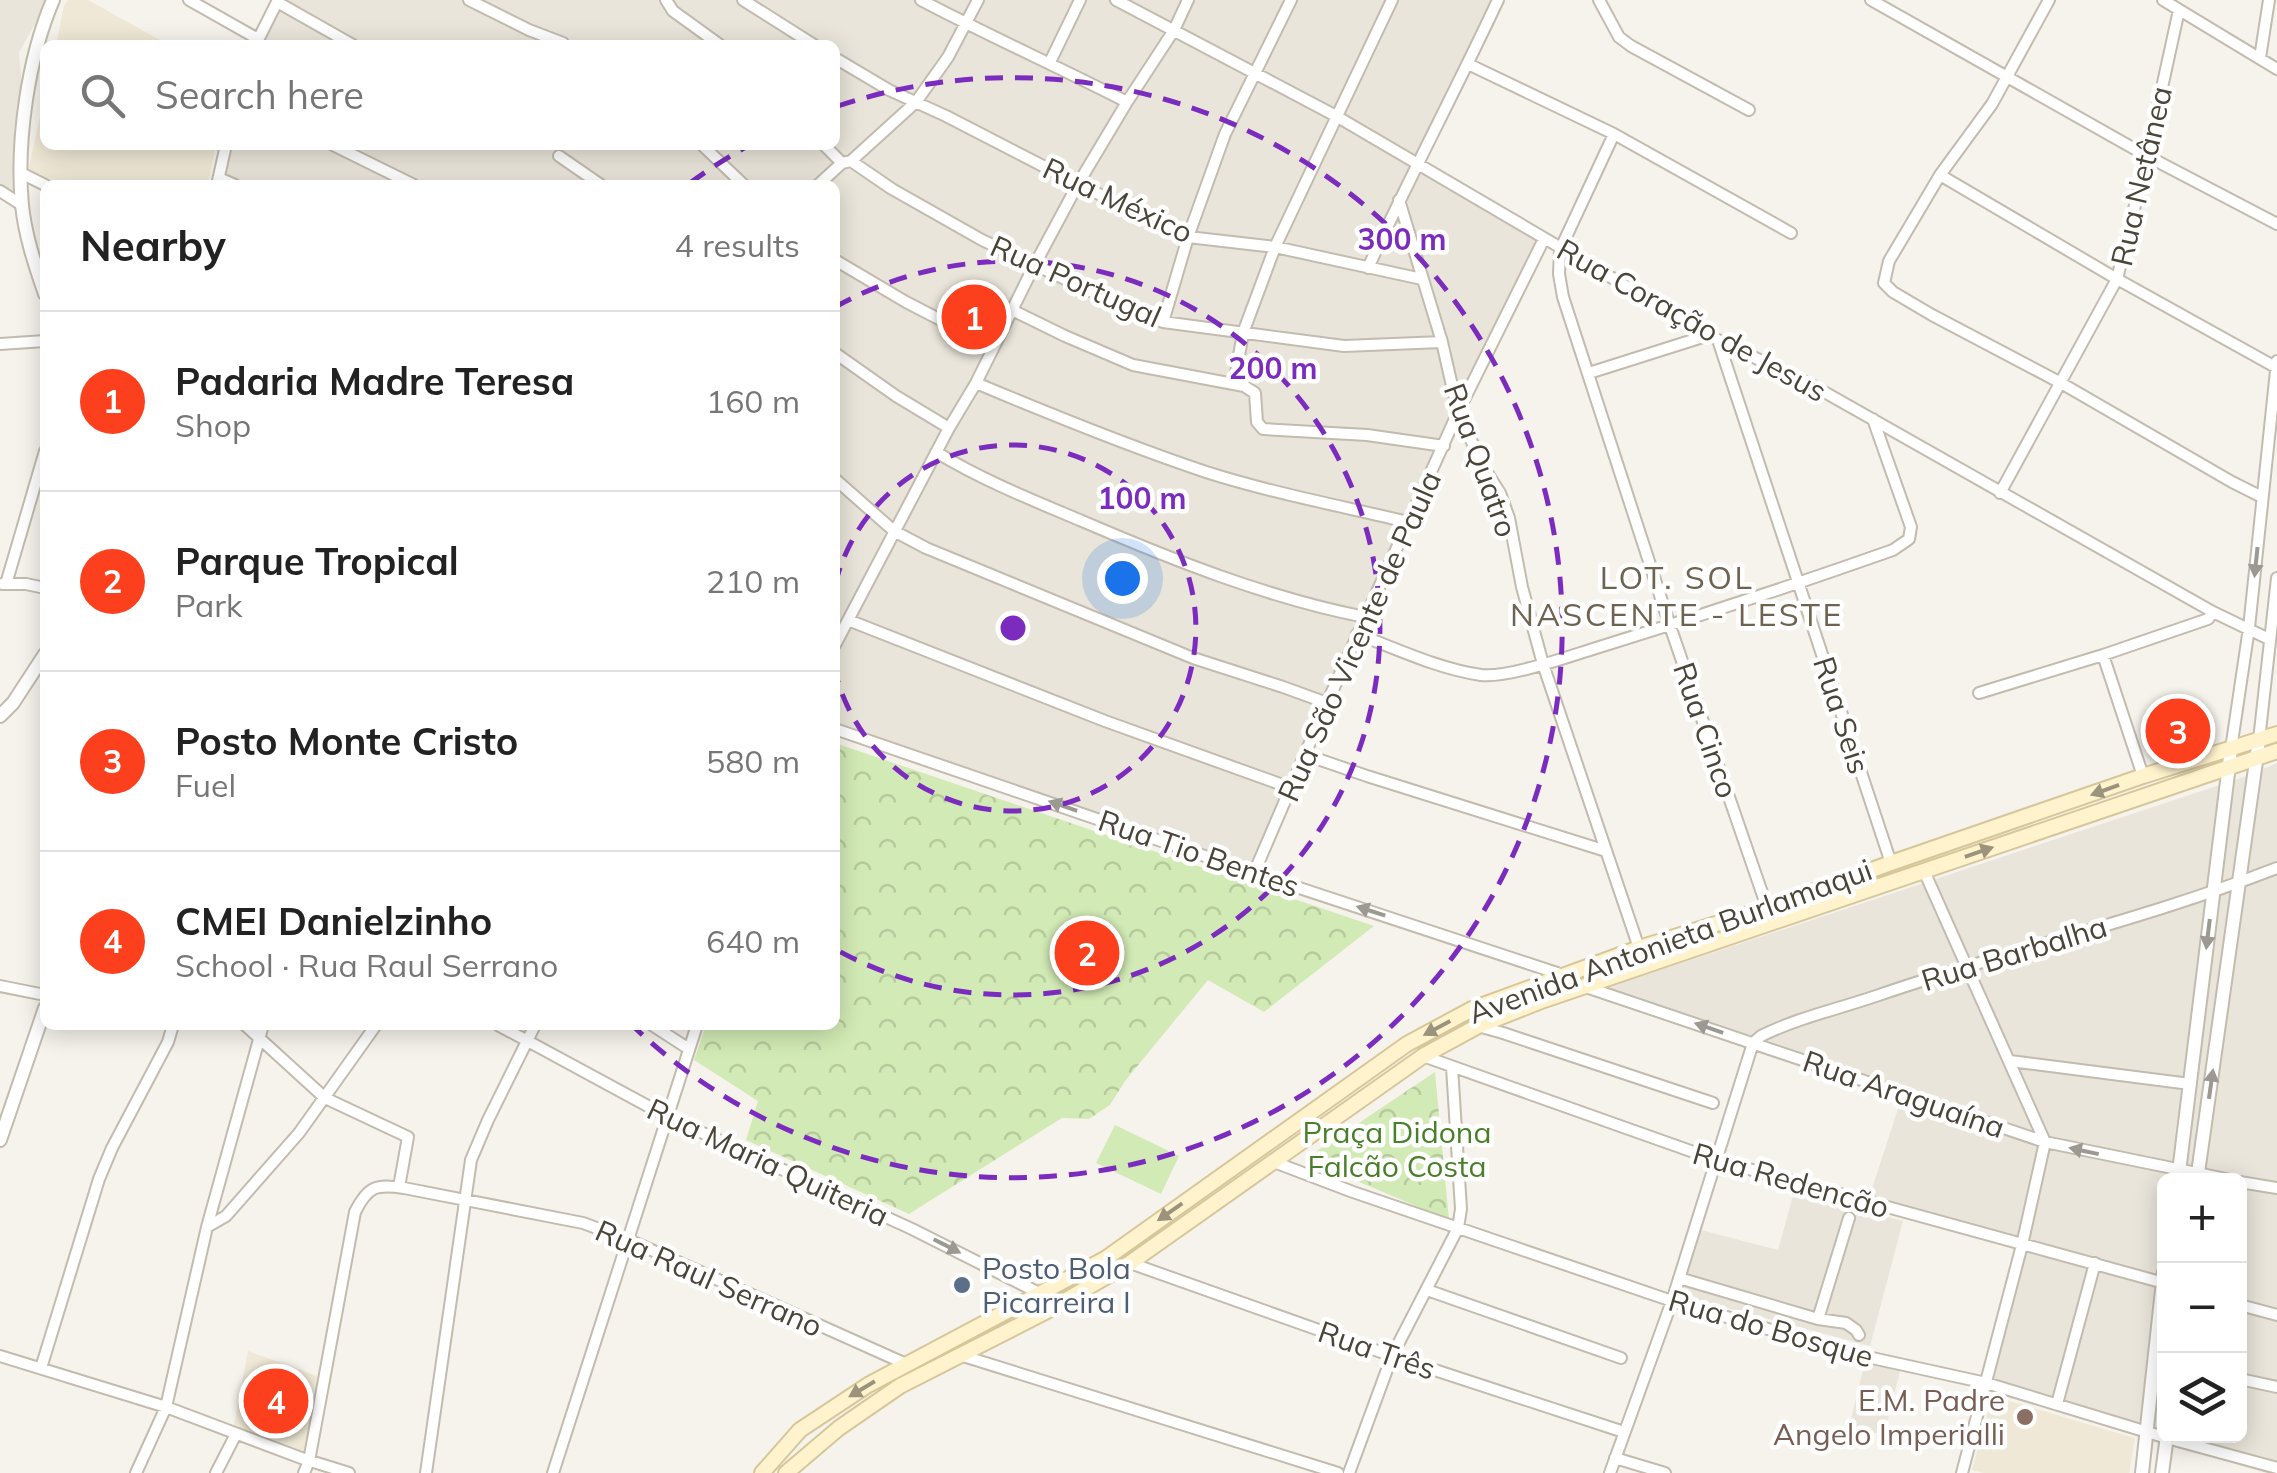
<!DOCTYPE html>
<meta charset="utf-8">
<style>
body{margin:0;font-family:Mulish,sans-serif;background:#f2f2f2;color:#222}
.controls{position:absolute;right:30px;bottom:30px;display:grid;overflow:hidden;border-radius:15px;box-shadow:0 5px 25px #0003}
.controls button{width:90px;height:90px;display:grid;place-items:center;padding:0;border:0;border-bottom:2px solid #e0e0e0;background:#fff;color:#222;font:50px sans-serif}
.you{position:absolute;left:1122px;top:578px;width:35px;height:35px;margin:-25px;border:8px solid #fff;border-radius:50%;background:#1a73e8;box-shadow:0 0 0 15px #1a73e833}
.badge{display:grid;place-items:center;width:65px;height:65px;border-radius:50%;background:#fc3f1d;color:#fff;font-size:32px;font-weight:700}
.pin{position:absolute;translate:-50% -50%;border:5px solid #fff;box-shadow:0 2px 10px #0006}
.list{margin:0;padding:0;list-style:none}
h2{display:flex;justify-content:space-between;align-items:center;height:130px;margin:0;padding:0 40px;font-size:42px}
h2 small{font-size:32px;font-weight:400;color:#767676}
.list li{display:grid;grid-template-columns:65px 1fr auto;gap:30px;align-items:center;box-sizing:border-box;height:180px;padding:0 40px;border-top:2px solid #e0e0e0}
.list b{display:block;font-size:38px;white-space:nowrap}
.list p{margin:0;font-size:32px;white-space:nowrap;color:#767676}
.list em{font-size:32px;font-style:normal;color:#767676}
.icon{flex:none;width:55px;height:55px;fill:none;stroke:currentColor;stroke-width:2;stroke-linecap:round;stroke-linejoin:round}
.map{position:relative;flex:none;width:2277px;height:1473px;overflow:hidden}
.search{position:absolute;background:#fff;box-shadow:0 5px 25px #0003;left:40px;top:40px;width:800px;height:110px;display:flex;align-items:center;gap:25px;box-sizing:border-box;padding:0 35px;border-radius:15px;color:#767676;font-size:38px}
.panel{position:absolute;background:#fff;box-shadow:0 5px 25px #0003;left:40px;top:180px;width:800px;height:850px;border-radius:15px}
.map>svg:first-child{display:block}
.residential{fill:#eae5da;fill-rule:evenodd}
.education{fill:#efe8d6}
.grass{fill:#d2eab5}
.forest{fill:url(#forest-crowns)}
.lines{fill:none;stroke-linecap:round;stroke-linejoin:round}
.minor-casing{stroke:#c2bbae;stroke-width:14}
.tertiary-casing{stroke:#c2bbae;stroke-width:16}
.secondary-casing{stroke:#d6c79b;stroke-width:18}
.minor{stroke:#fff;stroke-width:10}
.tertiary{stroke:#fff;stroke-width:12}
.secondary{stroke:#fff3cd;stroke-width:14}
.oneway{fill:#9c9892}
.oneway2{fill:#9c937c}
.ring{fill:none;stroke:#7b2cbf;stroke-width:5;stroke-dasharray:18 12}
.service-dot{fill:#5c6f8a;stroke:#fff;stroke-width:4}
.education-dot{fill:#8d6e63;stroke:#fff;stroke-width:4}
.labels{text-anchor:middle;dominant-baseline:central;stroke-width:9;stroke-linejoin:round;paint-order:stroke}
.street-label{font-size:30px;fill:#4b4439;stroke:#fff}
.park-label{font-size:30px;fill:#4a7f2a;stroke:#fff}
.service-label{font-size:30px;fill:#4e5e75;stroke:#fff;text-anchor:start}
.education-label{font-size:30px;fill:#785e54;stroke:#fff;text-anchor:end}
.neighbourhood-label{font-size:32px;letter-spacing:2.5px;fill:#6e6250;stroke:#fff}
.centre{fill:#7b2cbf;stroke:#fff;stroke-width:5}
.ring-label{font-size:30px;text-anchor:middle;font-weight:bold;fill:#7b2cbf;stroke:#fff;stroke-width:9;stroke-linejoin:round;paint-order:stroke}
</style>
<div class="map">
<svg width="2277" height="1473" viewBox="0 0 2277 1473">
<defs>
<pattern id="forest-crowns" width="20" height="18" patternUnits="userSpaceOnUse" patternTransform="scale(2.5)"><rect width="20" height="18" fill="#d2eab5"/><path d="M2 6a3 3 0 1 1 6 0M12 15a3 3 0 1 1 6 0" fill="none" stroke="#b6ca9c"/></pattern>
</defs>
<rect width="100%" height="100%" fill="#f6f3ec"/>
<!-- residential -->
<path class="residential" d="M0,0H49L19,52L22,88L21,208L0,193Z
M282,0H1110L1546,238L1249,871L835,732V185H241L225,178L232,145H835V45H260Z
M1117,0H1498L1418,164Z
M2277,763V1473H2266L1992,1390L2015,1244L1867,1204L1905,1087L1600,990L2244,777ZM2164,1180H2240V1436H2164Z
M1794,1192L1903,1221L1870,1346L1679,1295L1697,1229L1778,1250Z
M1865,1362L1900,1371L1884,1435L1849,1427Z"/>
<!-- education -->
<path class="education" d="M68,0H88L169,45H56L64,6Z
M45,94V145H216L208,185H55L28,171Z
M248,1351L317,1376L305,1452L234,1425Z
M1992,1396L2135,1438L2129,1473H1984L1972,1470Z"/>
<!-- grass -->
<path class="grass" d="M1115,1125L1179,1156L1161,1194L1096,1163Z"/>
<!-- forest -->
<path class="forest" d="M835,743L1374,926L1264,1012L1208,980L1125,1081L1110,1105L1089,1119L1062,1118L909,1214L746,1140L758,1101L694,1060L706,1025H835Z
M1435,1072L1449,1220L1305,1159Z"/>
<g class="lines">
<!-- minor casing -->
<g class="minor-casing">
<path id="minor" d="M189,0L258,39
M469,0L529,30L563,43
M666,0L673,11L720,45
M743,0L814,45
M921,0C989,36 1059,67 1127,102
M1116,0L1336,116L1718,340L1812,385L2213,612L2269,639
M1599,0L1619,37L1631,46L1749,110
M1871,0L2147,156L2277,224
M2049,0L1992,104L1940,175L1889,261L1884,283L1893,292L1932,315L2061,383L2232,482L2262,497
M2163,0L2277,69
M277,2L353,45
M256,44L278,0
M835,58L889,90L946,116L1078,184L1188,237L1275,247L1422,279
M2260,58L2269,0
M1050,62L1080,0
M1468,64L1614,134L1791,233
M1614,134L1560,250L1559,274L1563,297L1670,626L1769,913
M333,145L414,185
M702,145L744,185
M824,145L842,163
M559,156L601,185
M851,161L892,189L982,240L1101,296L1163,322L1344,346L1442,342
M21,173L45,185
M1940,175L2117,279L2277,368
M219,178L235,185
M217,185L226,145
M818,185L842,163L851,161L916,102L948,57L978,0
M0,191L22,205
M1399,200L1442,342L1458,412L1484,468L1500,493L1509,518L1522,587L1543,664L1639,948
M835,260L906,302L993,347
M1368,268C1409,178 1456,90 1498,0
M1012,310L1065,336L1133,365L1244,386L1255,393L1257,422L1263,429L1367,435L1444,446
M1163,322L1188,237L1225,134L1291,0
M1718,340L1891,863
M0,344L45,341
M835,353L896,396L949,428
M1589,373L1709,335
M976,383C1052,415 1128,446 1206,472C1272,493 1341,506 1408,522
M1234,384L1243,333L1275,247L1392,0
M936,452C982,480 1032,500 1082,521C1173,560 1268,598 1365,617
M835,479L894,531L926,548L1193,658L1283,687L1327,703
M2000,493L2117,279L2147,156L2179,10
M2,584H26L45,588
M6,584L45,451
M848,620L1105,721L1291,788
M1357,634C1397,649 1439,669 1481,675C1508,678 1567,657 1593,649C1694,618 1794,585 1893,550L1909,539L1911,527L1873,419
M835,645L949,428L976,383L1034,266L1078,184L1127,102L1174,30L1188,0
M2103,655L2143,776
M1979,693L2103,655L2208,619L2213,612
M835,729L1254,873L1563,975
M2259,740L2277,578
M2231,749L2249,628L2277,361
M1306,755L1367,776L1606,851
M1924,871L2045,1142L2022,1245L1962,1473
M1254,873L1327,703L1458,412L1544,239
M0,986L45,995
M1583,986L2045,1142L2231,1180
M245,1025L325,1098L408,1137L399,1187
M498,1025L668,1117L912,1229L1041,1294
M652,1025L689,1049
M1478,1026L1503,1033L1713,1103
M1423,1056L1716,1160L2164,1283
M2010,1061L2190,1084
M1274,1162L1353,1192L1672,1301L1854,1354L1986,1383L2167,1438L2277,1468
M2240,1182L2277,1188
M207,1227L226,1216L299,1133L376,1025
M1130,1263L1392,1356L1624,1432
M1679,1278L1818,1319L1846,1323L1856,1330L1859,1335
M1427,1290L1621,1358
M2240,1305L2277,1315
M1818,1319L1849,1218
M960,1355L1338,1473
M0,1356L166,1407L304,1459L349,1473
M41,1368L99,1179L112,1148L168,1042L173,1025
M2240,1379L2277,1387
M2057,1404L2095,1263
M1615,1458L1665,1473
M136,1473L166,1407L207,1227L263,1025
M216,1473L236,1434
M304,1473L309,1461L355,1212C368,1186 376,1184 404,1188L583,1223L629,1240L906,1364
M426,1473L471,1160L488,1120L535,1025
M553,1473L697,1025
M1349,1473L1392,1356L1458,1228L1461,1209L1452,1067
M1610,1473L1672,1301L1753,1043L1761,1036C1797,1018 1838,1009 1876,996C2009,950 2146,919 2277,868"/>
</g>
<!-- tertiary casing -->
<g class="tertiary-casing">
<path id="tertiary" d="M45,294C35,265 25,235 22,205C16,142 28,58 53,0
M0,716L13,703L45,654
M0,1140L45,1008
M2178,1180L2231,749
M2197,1180L2259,740
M2142,1473L2164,1272
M2162,1473L2167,1436"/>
</g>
<!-- secondary casing -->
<g class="secondary-casing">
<path id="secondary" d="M762,1473L800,1430L868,1385L1105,1259L1407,1044L1472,1009L1639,948L1767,908L1891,863L2143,776L2277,734
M786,1473L839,1428L900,1386L1047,1311L1130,1263L1423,1056L1478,1026L1544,1000L2277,751"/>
</g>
<!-- minor -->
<use href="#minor" class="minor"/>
<!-- tertiary -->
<use href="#tertiary" class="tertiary"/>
<!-- secondary -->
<use href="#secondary" class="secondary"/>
</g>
<!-- one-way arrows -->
<defs><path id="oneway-solid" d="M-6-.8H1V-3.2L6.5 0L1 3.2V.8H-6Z" transform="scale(2.5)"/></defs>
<g class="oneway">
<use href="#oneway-solid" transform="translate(2256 562) rotate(96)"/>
<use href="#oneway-solid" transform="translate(1063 806) rotate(-161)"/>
<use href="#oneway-solid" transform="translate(1371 911) rotate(-162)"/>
<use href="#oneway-solid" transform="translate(2208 934) rotate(97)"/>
<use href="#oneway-solid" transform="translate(1709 1028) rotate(-161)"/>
<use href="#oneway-solid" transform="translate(2211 1084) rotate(-82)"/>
<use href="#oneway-solid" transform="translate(2084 1151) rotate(-168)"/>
<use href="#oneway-solid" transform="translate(947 1246) rotate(27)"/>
</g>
<g class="oneway2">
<use href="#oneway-solid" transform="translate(2105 790) rotate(160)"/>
<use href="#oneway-solid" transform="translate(1979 852) rotate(-19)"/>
<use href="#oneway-solid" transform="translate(1437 1028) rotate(152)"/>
<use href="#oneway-solid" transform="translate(1170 1212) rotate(145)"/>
<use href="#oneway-solid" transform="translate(862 1389) rotate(149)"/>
</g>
<!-- distance rings -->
<g class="ring">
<path d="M835 585A183 183 0 1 1 835 671"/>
<path d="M835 307A367 367 0 1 1 835 949"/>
<path d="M690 183A550 550 0 0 1 746 147M838 106A550 550 0 1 1 634 1027"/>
</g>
<!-- markers -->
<circle class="service-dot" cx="962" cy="1285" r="10"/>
<circle class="education-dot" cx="2025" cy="1417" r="10"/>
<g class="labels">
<!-- street labels -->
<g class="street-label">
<text transform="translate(2141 176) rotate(-77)">Rua Netânea</text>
<text transform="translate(1118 200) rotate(25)">Rua México</text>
<text transform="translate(1076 281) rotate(24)">Rua Portugal</text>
<text transform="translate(1692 320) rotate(29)">Rua Coração de Jesus</text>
<text transform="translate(1481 460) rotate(70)">Rua Quatro</text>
<text transform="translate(1359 636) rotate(-66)">Rua São Vicente de Paula</text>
<text transform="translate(1842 715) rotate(72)">Rua Seis</text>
<text transform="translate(1706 730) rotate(71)">Rua Cinco</text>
<text transform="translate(1199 853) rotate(19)">Rua Tio Bentes</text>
<text transform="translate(1670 941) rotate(-20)">Avenida Antonieta Burlamaqui</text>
<text transform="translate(2014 953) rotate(-17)">Rua Barbalha</text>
<text transform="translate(1904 1094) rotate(19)">Rua Araguaína</text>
<text transform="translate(768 1162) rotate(25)">Rua Maria Quiteria</text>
<text transform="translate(1791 1180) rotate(16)">Rua Redencão</text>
<text transform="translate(709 1278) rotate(24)">Rua Raul Serrano</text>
<text transform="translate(1771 1328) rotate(16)">Rua do Bosque</text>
<text transform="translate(1377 1350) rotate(19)">Rua Três</text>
</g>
<!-- park labels -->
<g class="park-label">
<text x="1397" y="1132">Praça Didona<tspan x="1397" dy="34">Falcão Costa</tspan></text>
</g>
<!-- service labels -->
<g class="service-label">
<text x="982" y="1268">Posto Bola<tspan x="982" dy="34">Picarreira I</tspan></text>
</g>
<!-- education labels -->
<g class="education-label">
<text x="2005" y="1400">E.M. Padre<tspan x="2005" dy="34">Angelo Imperialli</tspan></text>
</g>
<!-- neighbourhood labels -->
<g class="neighbourhood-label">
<text x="1677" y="577">LOT. SOL<tspan x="1677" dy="37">NASCENTE - LESTE</tspan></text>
</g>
</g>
<circle cx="1013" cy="628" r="15" class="centre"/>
<g class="ring-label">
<text x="1402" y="250">300 m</text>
<text x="1273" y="379">200 m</text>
<text x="1142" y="509">100 m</text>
</g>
</svg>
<div class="controls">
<button>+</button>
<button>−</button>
<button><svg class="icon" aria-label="layers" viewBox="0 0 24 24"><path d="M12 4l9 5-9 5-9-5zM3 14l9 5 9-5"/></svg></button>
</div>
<div class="you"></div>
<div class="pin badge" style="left:974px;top:317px">1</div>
<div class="pin badge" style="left:1087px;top:953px">2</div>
<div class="pin badge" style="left:2178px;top:731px">3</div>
<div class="pin badge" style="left:276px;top:1401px">4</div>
<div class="search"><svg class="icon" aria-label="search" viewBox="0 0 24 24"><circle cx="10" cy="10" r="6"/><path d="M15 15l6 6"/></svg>Search here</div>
<section class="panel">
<h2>Nearby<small>4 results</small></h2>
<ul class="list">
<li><span class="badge">1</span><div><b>Padaria Madre Teresa</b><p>Shop</p></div><em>160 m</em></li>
<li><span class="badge">2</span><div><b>Parque Tropical</b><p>Park</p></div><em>210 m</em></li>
<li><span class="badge">3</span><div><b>Posto Monte Cristo</b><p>Fuel</p></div><em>580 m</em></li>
<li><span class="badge">4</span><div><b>CMEI Danielzinho</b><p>School · Rua Raul Serrano</p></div><em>640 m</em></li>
</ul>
</section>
</div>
